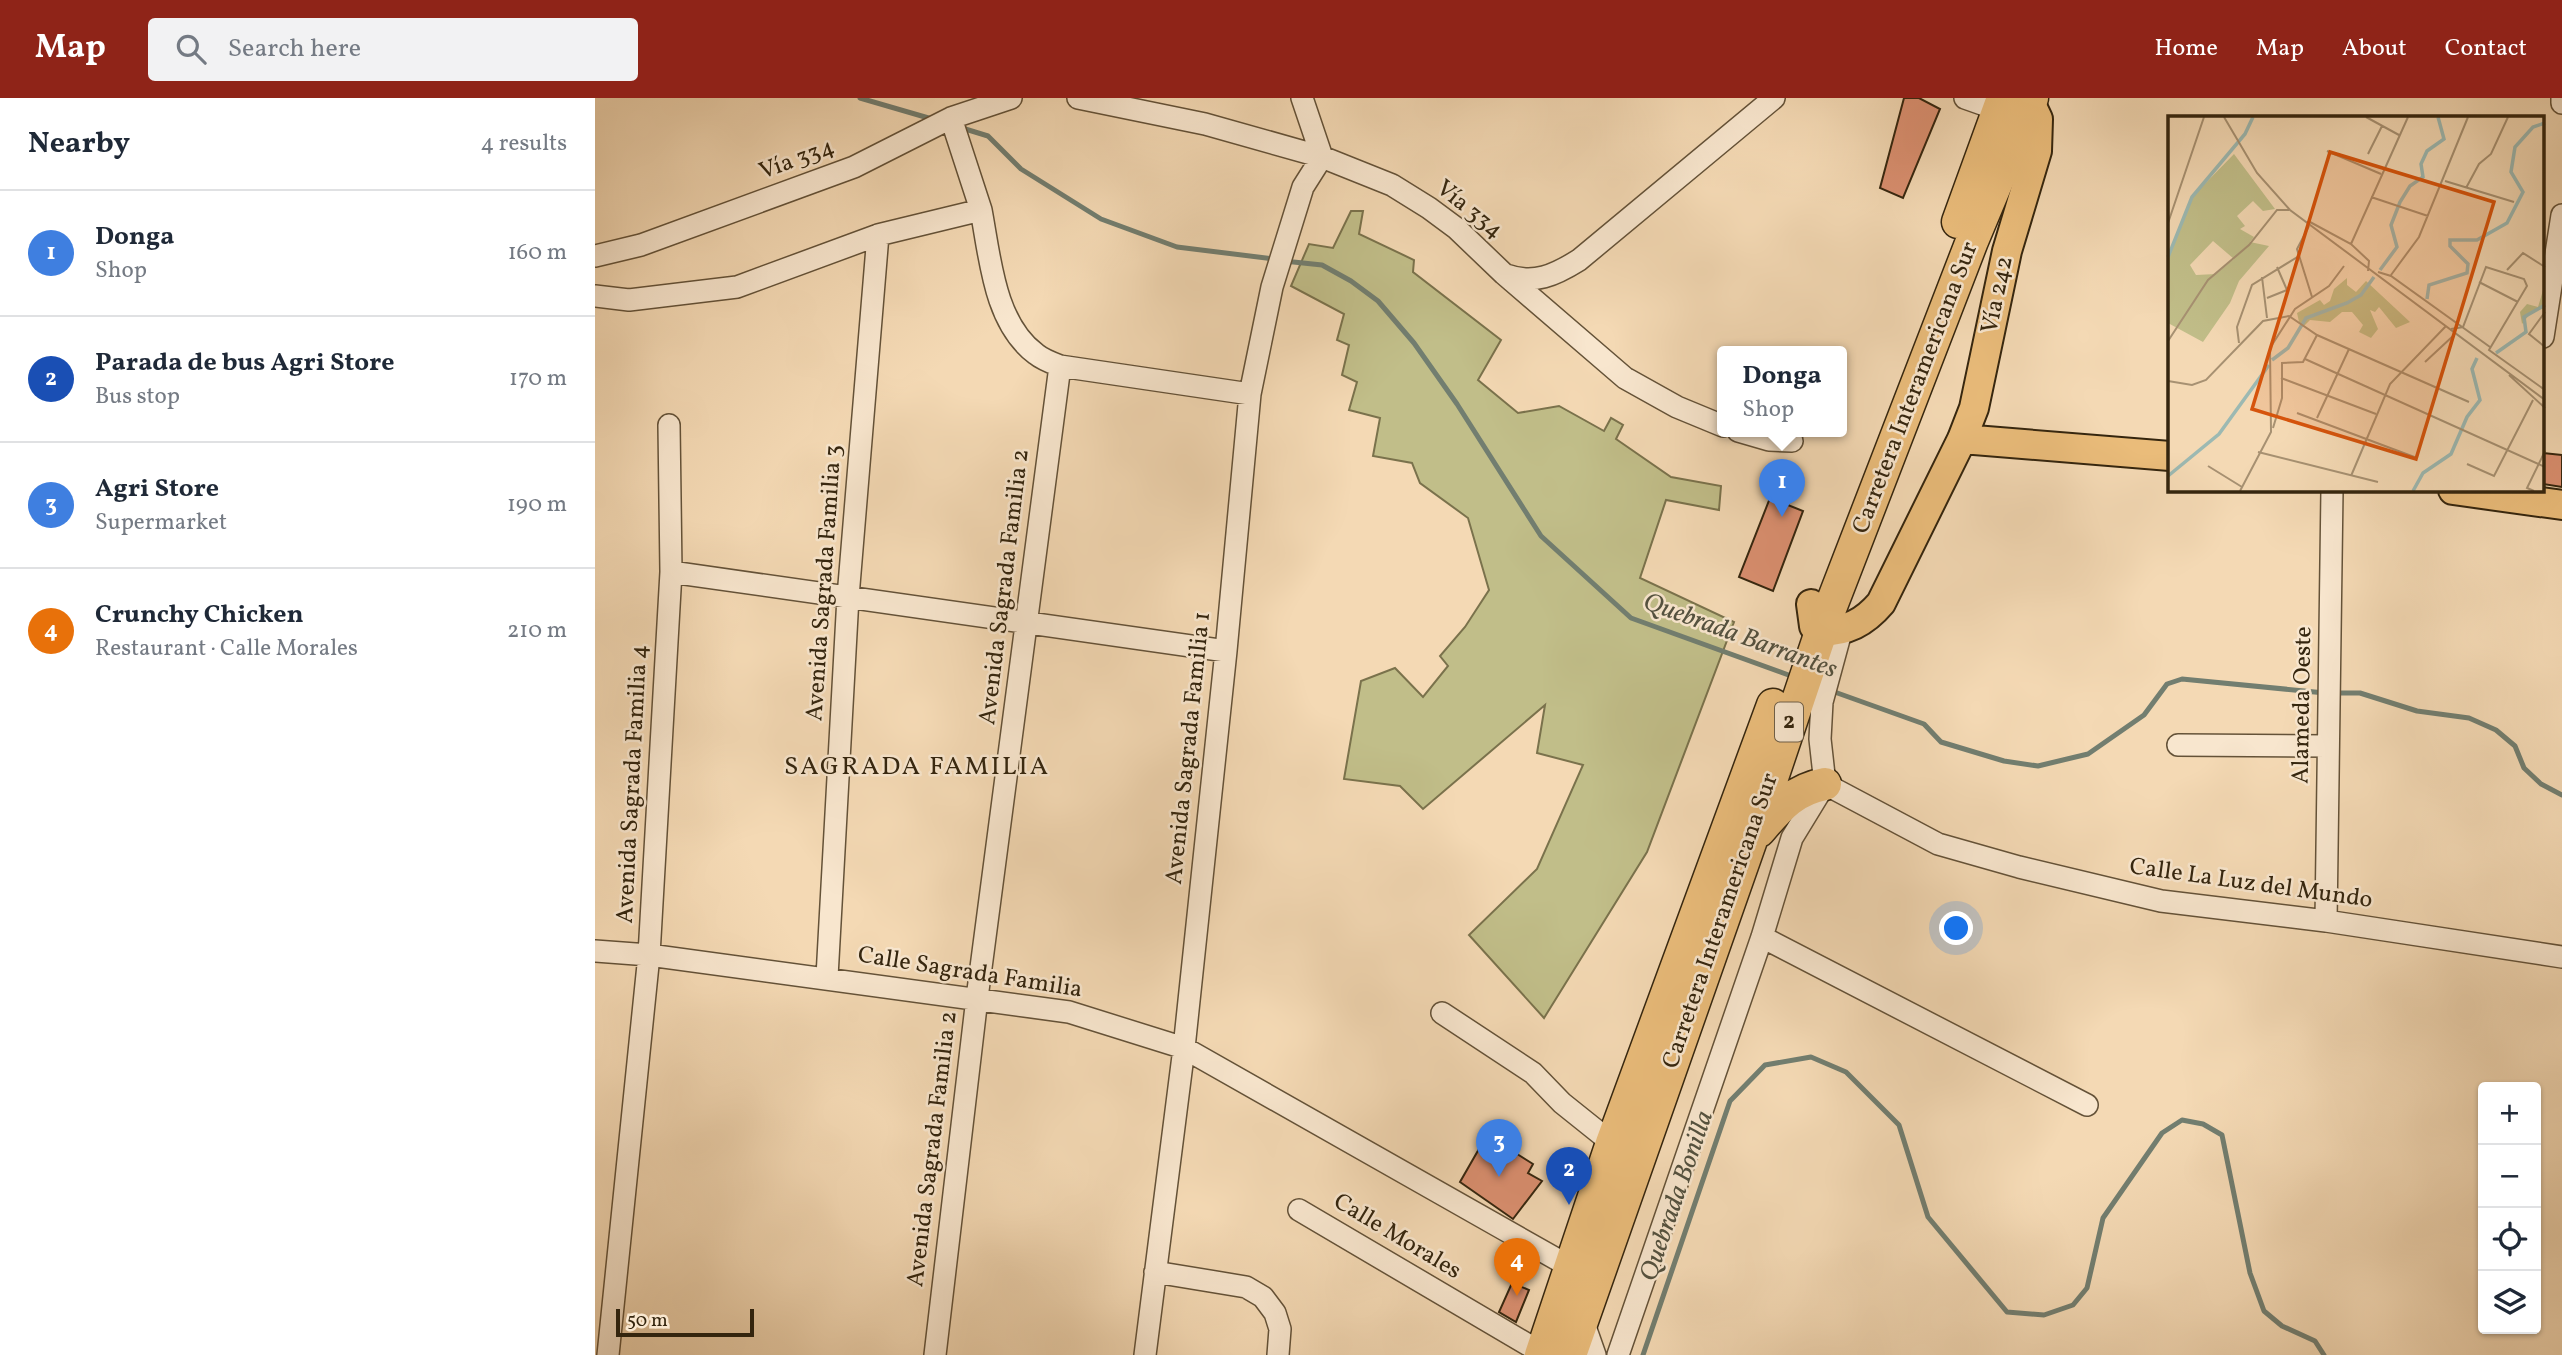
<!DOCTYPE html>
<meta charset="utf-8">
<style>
body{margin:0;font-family:Vollkorn,serif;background:#f2f2f3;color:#1f2937}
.controls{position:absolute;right:21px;bottom:21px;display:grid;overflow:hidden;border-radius:7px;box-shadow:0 2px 5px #0004}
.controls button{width:63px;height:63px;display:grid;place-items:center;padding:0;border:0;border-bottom:2px solid #e0e1e3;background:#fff;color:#1f2937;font:35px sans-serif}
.scale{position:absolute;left:21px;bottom:18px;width:138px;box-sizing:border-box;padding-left:7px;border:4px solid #34250e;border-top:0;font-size:19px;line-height:24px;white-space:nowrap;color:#34250e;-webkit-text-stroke:5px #f8e6ce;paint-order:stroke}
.you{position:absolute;left:1362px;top:831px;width:24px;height:24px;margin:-18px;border:5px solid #fff;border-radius:50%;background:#1a73e8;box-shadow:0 0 0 10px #1a73e833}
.badge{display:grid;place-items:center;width:46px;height:46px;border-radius:50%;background:#8f2418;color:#fff;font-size:23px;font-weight:700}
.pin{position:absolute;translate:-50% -58px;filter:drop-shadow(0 2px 4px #0008)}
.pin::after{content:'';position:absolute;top:37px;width:24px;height:21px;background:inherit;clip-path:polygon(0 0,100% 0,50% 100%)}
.popup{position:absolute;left:1122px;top:248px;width:130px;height:91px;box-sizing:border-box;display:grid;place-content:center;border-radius:7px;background:#fff;filter:drop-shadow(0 2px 5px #0005);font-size:23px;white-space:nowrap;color:#747a83}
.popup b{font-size:26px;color:#1f2937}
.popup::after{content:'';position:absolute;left:50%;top:100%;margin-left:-14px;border:14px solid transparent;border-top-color:#fff}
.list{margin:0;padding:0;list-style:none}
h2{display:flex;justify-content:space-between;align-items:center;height:91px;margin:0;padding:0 28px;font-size:30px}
h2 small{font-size:23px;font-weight:400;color:#747a83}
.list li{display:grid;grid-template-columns:46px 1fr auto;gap:21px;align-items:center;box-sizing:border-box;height:126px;padding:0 28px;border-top:2px solid #e0e1e3}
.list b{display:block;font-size:26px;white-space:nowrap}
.list p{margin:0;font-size:23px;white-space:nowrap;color:#747a83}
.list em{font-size:23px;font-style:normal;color:#747a83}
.icon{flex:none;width:38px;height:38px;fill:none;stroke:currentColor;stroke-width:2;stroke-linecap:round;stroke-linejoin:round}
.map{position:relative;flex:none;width:1967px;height:1257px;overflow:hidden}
header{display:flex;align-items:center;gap:42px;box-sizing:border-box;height:98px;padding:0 35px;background:#8f2418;color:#fff}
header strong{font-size:33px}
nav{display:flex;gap:38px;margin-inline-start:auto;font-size:24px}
.search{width:490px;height:63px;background:#f2f2f3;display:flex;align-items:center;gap:18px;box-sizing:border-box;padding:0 24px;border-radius:7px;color:#747a83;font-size:26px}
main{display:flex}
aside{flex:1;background:#fff}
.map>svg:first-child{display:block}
.green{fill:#c1be89;stroke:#7a724c;stroke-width:2}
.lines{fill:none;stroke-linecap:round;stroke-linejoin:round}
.stream{stroke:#727e70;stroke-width:5}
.building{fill:#dc9071;stroke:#34250e;stroke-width:2}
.minor-casing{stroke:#645238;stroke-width:24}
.major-casing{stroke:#34250e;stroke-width:32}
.highway-casing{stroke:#34250e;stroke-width:35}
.minor{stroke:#f8e6ce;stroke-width:21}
.major{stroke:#eabc7a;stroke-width:28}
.highway{stroke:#eabc7a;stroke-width:32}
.labels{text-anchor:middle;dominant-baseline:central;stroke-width:5;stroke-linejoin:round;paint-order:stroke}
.shield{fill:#f8e6ce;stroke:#6f5f48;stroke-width:2}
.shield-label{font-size:23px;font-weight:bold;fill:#34250e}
.street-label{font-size:24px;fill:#34250e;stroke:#f8e6ce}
.water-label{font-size:26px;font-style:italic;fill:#53513f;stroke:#f8e6ce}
.neighbourhood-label{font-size:26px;letter-spacing:2px;fill:#34250e;stroke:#f8e6ce}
.inset-river{fill:none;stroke:#9cb9b2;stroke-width:3.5}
.inset-road{fill:none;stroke:#a79172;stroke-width:2}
.view{fill:#d6540c;fill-opacity:0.15;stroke:#d6540c;stroke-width:3.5}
.inset-edge{fill:none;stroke:#34250e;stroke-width:3.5}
</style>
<header>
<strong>Map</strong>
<div class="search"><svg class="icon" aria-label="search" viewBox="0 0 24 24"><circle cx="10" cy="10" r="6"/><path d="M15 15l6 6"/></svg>Search here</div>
<nav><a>Home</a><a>Map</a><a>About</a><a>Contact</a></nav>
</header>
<main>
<aside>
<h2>Nearby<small>4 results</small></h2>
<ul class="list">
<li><span class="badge" style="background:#3f7fe0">1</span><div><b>Donga</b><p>Shop</p></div><em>160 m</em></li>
<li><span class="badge" style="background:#1a4fb4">2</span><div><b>Parada de bus Agri Store</b><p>Bus stop</p></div><em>170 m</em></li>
<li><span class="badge" style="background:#3f7fe0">3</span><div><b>Agri Store</b><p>Supermarket</p></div><em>190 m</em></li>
<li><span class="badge" style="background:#e8710a">4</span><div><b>Crunchy Chicken</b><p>Restaurant · Calle Morales</p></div><em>210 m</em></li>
</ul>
</aside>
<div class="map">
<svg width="1967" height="1257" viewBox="0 0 1967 1257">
<rect width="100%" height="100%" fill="#f4d9b4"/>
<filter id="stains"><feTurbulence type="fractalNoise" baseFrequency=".00286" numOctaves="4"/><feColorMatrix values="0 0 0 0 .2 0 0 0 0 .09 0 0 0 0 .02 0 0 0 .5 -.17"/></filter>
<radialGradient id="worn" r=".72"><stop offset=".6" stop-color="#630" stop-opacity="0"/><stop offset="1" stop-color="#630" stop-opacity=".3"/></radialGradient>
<!-- green -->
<path class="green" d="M756,113H768L764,136L819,162L818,174L906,242L883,282L923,315L964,308L1009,333L1016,320L1028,327L1021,341L1076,379L1126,388L1124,412L1071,402L1045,480L1139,524L1052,754L949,920L874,837L942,771L988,667L942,655L950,607L828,711L805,688L749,681L766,583L800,570L828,599L853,568L845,558L870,529L894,492L873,420L825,385L817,365L778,358L785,320L754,312L762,284L747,277L754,247L742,242L749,216L696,188L714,146L738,150Z"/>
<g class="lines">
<!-- stream -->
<path class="stream" d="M265,0L337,21
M367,30L393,38L426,71L506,121L582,149L679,161
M689,163L727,167L756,183L783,203L819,245L862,306L946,438L1036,520L1199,579
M1234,592L1329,626L1346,644L1409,663L1443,668L1493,656L1549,617L1572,586L1587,581L1730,595
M1740,595H1765L1822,613L1874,620L1901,632L1920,648L1929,670L1946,686L1967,697
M1048,1257L1135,1003L1170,967L1216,959L1251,974L1304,1027L1333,1119L1412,1214L1449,1217L1478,1207L1492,1190L1508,1120L1567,1035L1587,1022L1608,1026L1627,1037L1655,1175L1669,1213L1687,1228L1720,1243L1729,1257"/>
</g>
<!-- building -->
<path class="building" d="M1309,0H1324L1345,11L1308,100L1285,90Z
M1948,355L1967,357V389L1948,386Z
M1175,400L1208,413L1178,493L1144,479Z
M892,1037L938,1066L933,1075L947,1083L918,1121L865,1084Z
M917,1185L934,1192L921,1224L904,1214Z"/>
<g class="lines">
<!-- minor casing -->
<g class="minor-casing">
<path id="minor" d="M483,0L610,26L727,59L797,87L834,110L861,130L909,176L1030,280L1082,309L1128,328
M1370,0L1404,12
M1967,0V5
M356,20L386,112
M0,158L46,147L259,69L356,20L416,0
M911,177C939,187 960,177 984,162L1179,0
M0,198L34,202L142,189L283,137L386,112C395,159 399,225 441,256C447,261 457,265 465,268L655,296
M1948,239L1967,117
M1143,333L1174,342L1197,343
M76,474L631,553
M1583,647L1733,648
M1230,686L1343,746L1424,769L1566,803L1731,823L1967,859
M1731,823L1737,392
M1167,839L1492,1007
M0,853L54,857L474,914L589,950L986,1175
M232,879L253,499L283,137
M847,915L938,975L967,1005L1017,1045
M704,1112L947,1255
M560,1174L651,1189L668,1199L680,1215L685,1231L683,1257
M987,1220L1000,1257
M13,1257L54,857L76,474L74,327
M340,1257L382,900L465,268
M550,1257L589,950L631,553L655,296L677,189L708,89L727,59L707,0
M1023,1257L1167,839L1197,740L1230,686L1225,641L1227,604L1246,534"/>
</g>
<!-- major casing -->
<g class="major-casing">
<path id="major" d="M1367,341L1575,358
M1858,392L1967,407
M1216,506L1219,528L1226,534C1252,533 1269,525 1286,505L1367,341L1379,310L1412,153L1442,53L1443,21L1435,4"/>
</g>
<!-- highway casing -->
<g class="highway-casing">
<path id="highway" d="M1363,124L1408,0
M1164,733C1184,710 1198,692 1230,686
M946,1257L1017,1045L1178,607
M975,1257L1156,742L1226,534L1377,143L1437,0"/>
</g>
<!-- minor -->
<use href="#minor" class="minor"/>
<!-- major -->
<use href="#major" class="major"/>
<!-- highway -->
<use href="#highway" class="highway"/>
</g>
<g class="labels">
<!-- shield labels -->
<rect class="shield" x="1180" y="604.5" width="28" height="39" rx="5"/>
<g class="shield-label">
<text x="1194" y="624">2</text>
</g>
<!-- street labels -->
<g class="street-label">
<text transform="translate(202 62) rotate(-20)">Vía 334</text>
<text transform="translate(874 112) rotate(39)">Vía 334</text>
<text transform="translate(1403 197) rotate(-78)">Vía 242</text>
<text transform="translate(1321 290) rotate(-69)">Carretera Interamericana Sur</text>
<text transform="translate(230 485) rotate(-86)">Avenida Sagrada Familia 3</text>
<text transform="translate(410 489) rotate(-83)">Avenida Sagrada Familia 2</text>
<text transform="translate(1708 607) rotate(-89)">Alameda Oeste</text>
<text transform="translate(594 650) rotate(-84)">Avenida Sagrada Familia 1</text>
<text transform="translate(38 686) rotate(-87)">Avenida Sagrada Familia 4</text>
<text transform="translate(1656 786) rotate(8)">Calle La Luz del Mundo</text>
<text transform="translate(1126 823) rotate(-71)">Carretera Interamericana Sur</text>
<text transform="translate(375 875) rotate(9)">Calle Sagrada Familia</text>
<text transform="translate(338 1051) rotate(-83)">Avenida Sagrada Familia 2</text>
<text transform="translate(802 1139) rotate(31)">Calle Morales</text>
</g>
<!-- water labels -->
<g class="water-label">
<text transform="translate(1145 538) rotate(20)">Quebrada Barrantes</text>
<text transform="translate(1082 1098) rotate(-71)">Quebrada Bonilla</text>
</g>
<!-- neighbourhood labels -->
<g class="neighbourhood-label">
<text x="322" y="669">SAGRADA FAMILIA</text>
</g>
</g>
<!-- overview -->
<g transform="translate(1573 18)">
<rect width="376" height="376" fill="#f4d9b4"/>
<path d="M66,38L107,93L95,95L85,85L69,100L77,110L72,113L86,121L82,126L101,130L71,165L62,187L35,226L0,207V141L24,81ZM45,125L66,143L48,158L28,159L22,149ZM179,162V169L188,176L198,165L242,206L228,212L211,191L207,196L202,194L210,213L203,222L191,216L195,209L184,196H174L162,206L142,204L136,210L131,206L129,197L152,184L156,189L162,185L166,173ZM376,171V193L365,194L354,208L352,196L359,188L370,191Z" fill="#c1be89" fill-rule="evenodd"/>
<path class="inset-river" d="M0,141L24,81L77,18L85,1M212,154L229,131L223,109L232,86L242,70L255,61L253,48L259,35L276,23L270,1M259,183L261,169L299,157L300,148L282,130V124H309L339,107L355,76L343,56L347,31L365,11L377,7M328,237L358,216L356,201L377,189M104,244L120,232L138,202L179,187L193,179L206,161M0,360L51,318L101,249M245,375L255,357L283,338L299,301L312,284L304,253L309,242"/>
<path class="inset-road" d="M56,1L89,57L122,94L377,284M198,1L231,19M159,35L213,58M200,38L214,10M277,65L346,86M298,72L311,48L323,38L340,1M203,81L260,100M142,106L183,128L201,145L200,155M0,107L36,1M141,110L129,133L144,181M183,128L240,1M339,154L355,137L377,151M210,156L223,160L322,231M223,159L251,121L300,1M94,161L99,202M311,166L350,186M99,182L119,174L109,151M377,196L361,218L377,231M283,213L295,211L318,151L356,163L359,170L321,234L377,274M0,225L40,164L81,129L109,94H121M71,227L69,211L84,169L131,140M137,243L377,351M257,246L285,220M341,259L377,292M113,262L208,298M0,265L24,269L38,264L95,205L121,200L149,219L301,286M129,297L249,342M149,302L181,233M105,312L114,282V247L135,246L149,219M90,336L210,366M299,348L326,360L365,284M40,350L74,371M183,360L222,268L278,210M72,375L103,316L102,232L127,193L161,170L176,150M366,375L359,372L377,335"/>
<path class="view" d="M162,36L326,86L248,343L84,293Z"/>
<rect width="376" height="376" class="inset-edge"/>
</g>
<rect width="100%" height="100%" filter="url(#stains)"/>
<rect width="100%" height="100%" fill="url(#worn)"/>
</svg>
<div class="controls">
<button>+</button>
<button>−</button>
<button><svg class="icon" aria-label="locate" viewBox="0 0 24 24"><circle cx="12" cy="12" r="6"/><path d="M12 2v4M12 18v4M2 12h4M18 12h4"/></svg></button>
<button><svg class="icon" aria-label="layers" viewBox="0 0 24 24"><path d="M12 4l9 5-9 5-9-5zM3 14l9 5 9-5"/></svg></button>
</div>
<div class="scale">50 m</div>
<div class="you"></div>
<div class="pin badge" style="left:1187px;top:419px;background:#3f7fe0">1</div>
<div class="popup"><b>Donga</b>Shop</div>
<div class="pin badge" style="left:974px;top:1107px;background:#1a4fb4">2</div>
<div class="pin badge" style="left:904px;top:1079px;background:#3f7fe0">3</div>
<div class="pin badge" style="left:922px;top:1198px;background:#e8710a">4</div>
</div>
</main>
